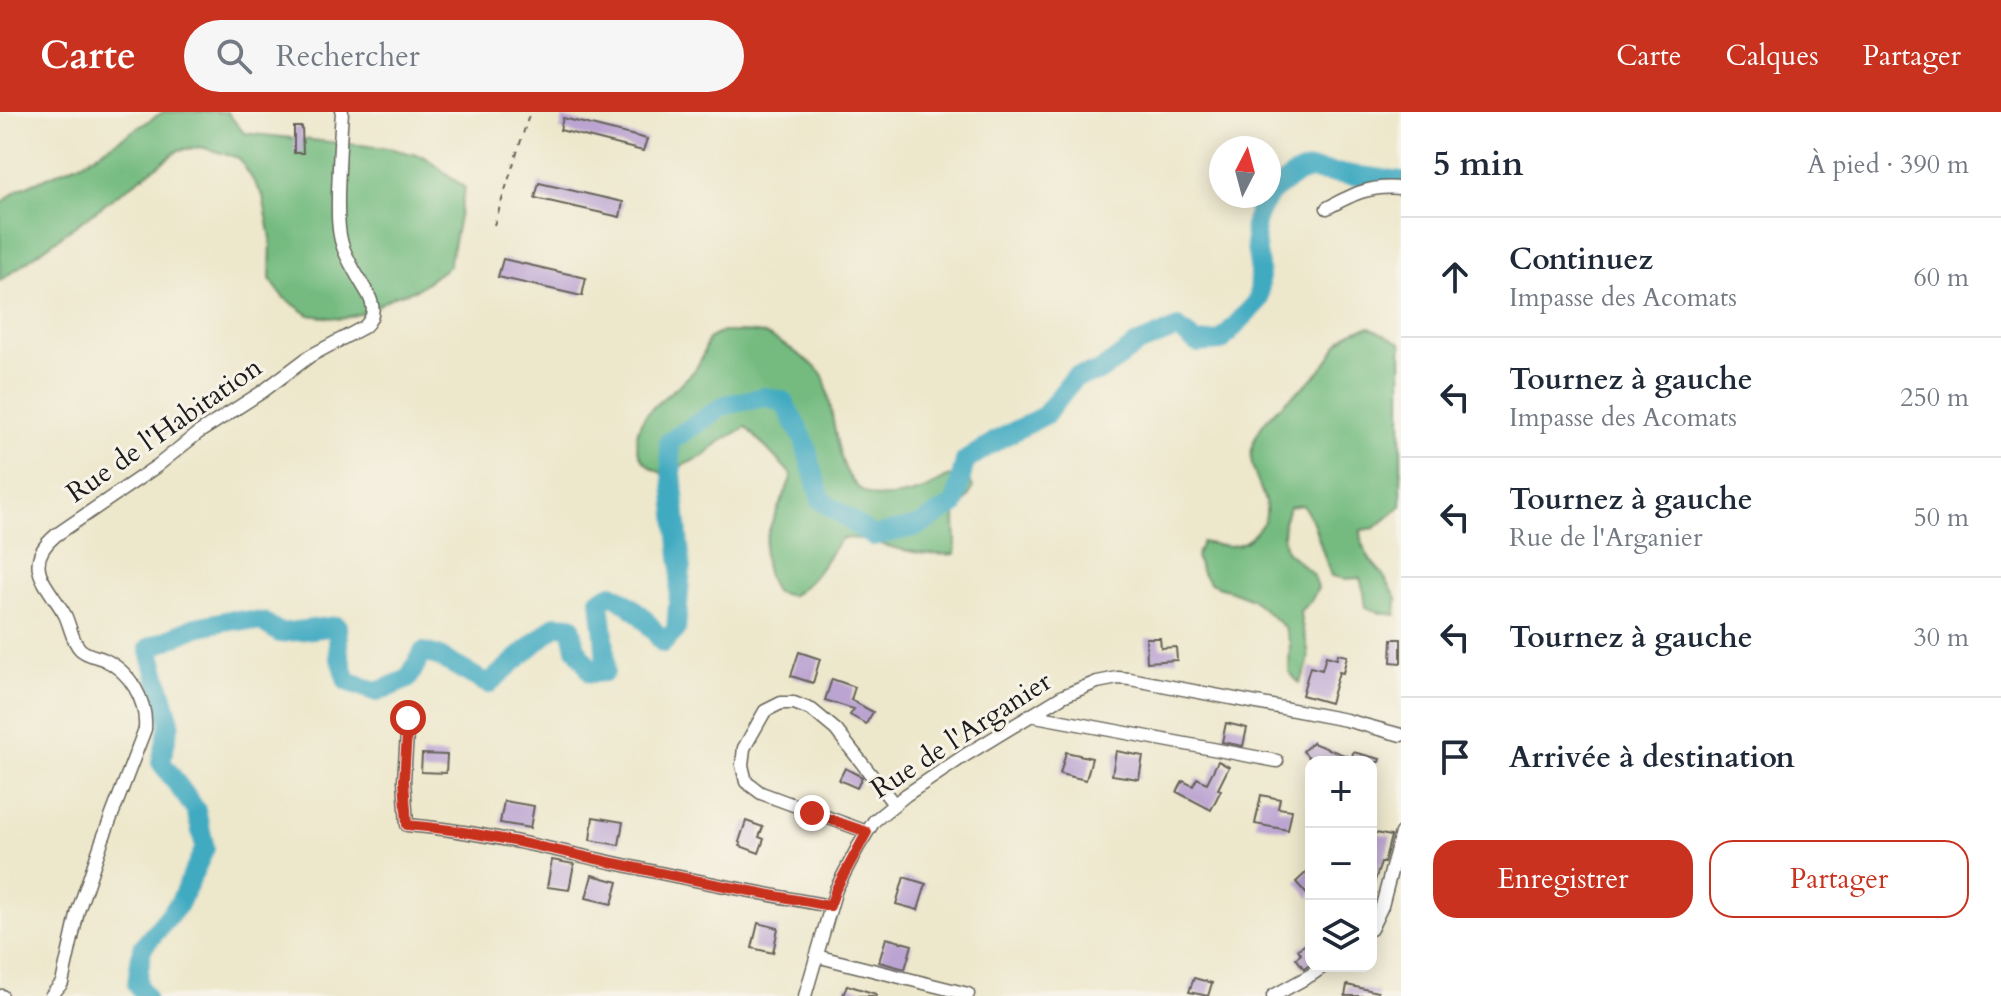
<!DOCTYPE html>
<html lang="fr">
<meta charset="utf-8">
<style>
body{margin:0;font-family:Cardo,serif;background:#f6f6f7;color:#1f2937}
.controls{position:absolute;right:24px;bottom:24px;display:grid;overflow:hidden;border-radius:16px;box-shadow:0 4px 20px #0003}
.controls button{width:72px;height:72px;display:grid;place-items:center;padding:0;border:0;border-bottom:2px solid #e0e1e3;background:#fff;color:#1f2937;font:40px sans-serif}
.compass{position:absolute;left:1209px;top:24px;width:72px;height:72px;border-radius:50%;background:#fff;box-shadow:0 4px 20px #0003;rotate:6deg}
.stop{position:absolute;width:24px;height:24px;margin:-18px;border:6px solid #c8321e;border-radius:50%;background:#fff}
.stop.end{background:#c8321e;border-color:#fff;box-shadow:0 2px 8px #0008}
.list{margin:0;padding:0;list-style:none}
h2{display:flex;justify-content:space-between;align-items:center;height:104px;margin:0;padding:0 32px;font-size:34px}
h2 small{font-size:26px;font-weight:400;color:#747a83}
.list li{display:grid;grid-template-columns:52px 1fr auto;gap:24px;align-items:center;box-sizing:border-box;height:120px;padding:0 32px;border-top:2px solid #e0e1e3}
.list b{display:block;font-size:30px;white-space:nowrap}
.list p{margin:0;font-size:26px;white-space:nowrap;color:#747a83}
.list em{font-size:26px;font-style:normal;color:#747a83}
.actions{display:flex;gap:16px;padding:24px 32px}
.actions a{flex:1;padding:18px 0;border:2px solid #c8321e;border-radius:24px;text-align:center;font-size:28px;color:#c8321e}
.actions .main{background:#c8321e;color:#fff}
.icon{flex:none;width:44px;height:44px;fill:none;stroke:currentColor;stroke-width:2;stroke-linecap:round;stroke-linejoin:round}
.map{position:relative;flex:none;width:1401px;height:884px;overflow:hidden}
header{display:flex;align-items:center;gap:48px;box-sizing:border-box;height:112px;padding:0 40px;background:#c8321e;color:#fff}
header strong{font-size:38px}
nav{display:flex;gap:44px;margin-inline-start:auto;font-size:28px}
.search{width:560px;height:72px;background:#f6f6f7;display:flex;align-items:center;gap:20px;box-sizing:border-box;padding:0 28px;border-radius:44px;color:#747a83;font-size:30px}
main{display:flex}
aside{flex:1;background:#fff}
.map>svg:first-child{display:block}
.forest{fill:#75bb80;stroke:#486c4e;stroke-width:2}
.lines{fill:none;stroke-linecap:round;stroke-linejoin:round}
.river{stroke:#41aac1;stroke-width:20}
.building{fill:#bca4d2}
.minor-casing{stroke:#656359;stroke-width:15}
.path{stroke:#656359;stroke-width:2;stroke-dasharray:6 6;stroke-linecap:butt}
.minor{stroke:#fff;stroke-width:12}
.route{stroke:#c8321e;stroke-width:10}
.labels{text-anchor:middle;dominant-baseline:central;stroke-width:6;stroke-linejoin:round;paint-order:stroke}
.street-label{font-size:28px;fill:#1c1c1c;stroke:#f7f3e8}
</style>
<header>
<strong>Carte</strong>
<div class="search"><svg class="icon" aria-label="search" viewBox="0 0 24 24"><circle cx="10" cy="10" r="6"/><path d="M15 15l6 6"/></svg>Rechercher</div>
<nav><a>Carte</a><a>Calques</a><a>Partager</a></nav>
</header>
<main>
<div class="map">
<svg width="1401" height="884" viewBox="0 0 1401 884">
<rect width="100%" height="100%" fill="#f7f3e8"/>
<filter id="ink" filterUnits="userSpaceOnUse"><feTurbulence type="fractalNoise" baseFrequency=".0125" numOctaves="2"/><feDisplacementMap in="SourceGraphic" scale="16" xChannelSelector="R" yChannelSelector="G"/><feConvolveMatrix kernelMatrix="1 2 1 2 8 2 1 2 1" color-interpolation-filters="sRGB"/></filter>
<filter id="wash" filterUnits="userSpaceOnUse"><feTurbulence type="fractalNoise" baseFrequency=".006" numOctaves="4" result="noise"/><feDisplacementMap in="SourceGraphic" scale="32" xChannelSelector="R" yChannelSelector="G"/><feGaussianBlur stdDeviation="1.8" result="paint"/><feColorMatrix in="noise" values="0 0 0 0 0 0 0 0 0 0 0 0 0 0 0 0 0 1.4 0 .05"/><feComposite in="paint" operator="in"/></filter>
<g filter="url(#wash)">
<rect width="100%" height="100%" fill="#ede7cb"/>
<!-- forest -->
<path class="forest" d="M163,0H227L244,21L388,36L425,45L465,76L449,154L417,177L394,184L366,200L341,207L309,203L283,185L270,167L271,126L263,84L239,46L201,35L179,38L0,169V93L17,78L85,49Z
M1370,215L1401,231V394L1375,416L1361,418L1362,432L1370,448L1381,460L1397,486L1396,503L1381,501L1366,495L1364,480L1360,466L1345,467L1331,464L1313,410L1303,393L1289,395L1284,410L1283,424L1286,439L1313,462L1318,476L1311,489L1300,499C1301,529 1319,540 1299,571L1289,560L1290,531L1285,516L1252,487L1210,471L1201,459L1196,445L1202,430C1221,434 1240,439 1254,422C1257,418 1263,412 1265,407C1272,386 1246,360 1252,336C1260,300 1298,284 1321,258C1331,246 1337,228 1352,220C1357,217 1364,216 1370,215Z
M721,220C735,220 750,219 763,222C774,225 819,254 823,264C837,297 830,377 878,385C890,386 908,383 920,379C939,373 941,363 965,362L973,375L967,388L956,398C953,413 958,426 955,442C933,444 913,441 891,435C873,431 861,424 841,427C823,450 817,468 791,484L775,480C749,433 777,408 792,363L746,315L718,331L706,343L664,362C652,357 642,351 638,338C628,299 677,282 696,256C703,247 705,237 708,227Z"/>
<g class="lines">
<!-- river -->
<path class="river" d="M1269,82L1295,63L1309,58L1401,69
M145,884L137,872L142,836L179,792L205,736L196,698L161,650L170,610L149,536L196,515L230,508L263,510L280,521L337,514L339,543L347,569L377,580L408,567L423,540L438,544L488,572L556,513L571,514L576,536L592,561L605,560C607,535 602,512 600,488L612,482C637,497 646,507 663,531L676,518L681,455L669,330L725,293L764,285L783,289L804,328L821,388L873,424L918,414L955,392L965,349L999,327L1045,303L1075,265L1099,260L1138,232L1178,216L1197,231L1221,229L1259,188C1259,177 1261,165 1259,154C1255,122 1248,114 1268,84"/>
</g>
<g id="blocks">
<!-- building -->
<path class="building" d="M563,6L647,27L643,39L560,18Z
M294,15H302L303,41H294Z
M539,71L623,90L620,105L535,86Z
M503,147L586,166L582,184L498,165Z
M1146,526H1160L1161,536L1176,535L1177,548L1147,550Z
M1392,527H1401V551L1391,550Z
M799,540L820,547L813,571L791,564Z
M1338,542L1347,544L1343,561L1339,560L1330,591L1302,583L1310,555L1322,558L1326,544L1337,547Z
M832,567L855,575L851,588L873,600L866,612L850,603L854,597L825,588Z
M1226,611L1247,616L1243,634L1222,630Z
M1313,630L1315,632L1352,646L1353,640L1380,647L1379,650H1313L1303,639Z
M1116,639L1143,644L1139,667L1112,663Z
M1066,640L1092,646L1086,668L1060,662Z
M422,642L447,643L446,661L421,660Z
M1218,649L1229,655L1218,677L1221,678L1211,698L1177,680L1183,669L1193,674L1197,666L1207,671Z
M845,656L862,665L857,676L839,668Z
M1261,683L1280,687L1278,696L1292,698L1288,718L1255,712Z
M504,689L534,694L530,716L500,711Z
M593,705L623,710L619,733L590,728Z
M746,709L763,715L759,725L764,727L759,741L740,734L741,731L739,730Z
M1371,720L1391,724L1384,751H1381L1373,774H1371Z
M552,748L574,752L569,778L547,775Z
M1311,756V787L1296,770Z
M592,763L618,770L612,792L586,786Z
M904,765L926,772L918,798L896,792Z
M758,811L778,816L773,841L752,836Z
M886,826L912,833L905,857L879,850Z
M1311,829V852L1304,857L1296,846L1301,842L1298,837Z
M1194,866L1212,871L1208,884L1189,880Z
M847,873L876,882V884H843Z
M1347,873L1378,880V884H1345Z"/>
</g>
</g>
<g filter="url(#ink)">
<use href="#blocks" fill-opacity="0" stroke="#656359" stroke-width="2"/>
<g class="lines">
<!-- minor casing -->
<g class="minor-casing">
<path id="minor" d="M1327,96C1353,82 1370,73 1401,76
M1030,603L1277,649
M408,606L404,668L407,713C479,719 549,737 619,752C689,768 760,781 830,794
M867,720L761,681L746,670L742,653L744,636L765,599L781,591H794L812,598L836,618L894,692
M1371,817L1382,794L1401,721
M816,844L968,882
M0,884H2
M51,884L62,871L78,799L102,729L145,617C147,588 130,559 103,547C95,544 86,543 80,537C72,529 70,513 65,503C48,473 20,453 56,423L157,354L198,321L262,280L310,244L364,215C375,205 375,195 368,182C359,166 347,149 342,132C337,116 338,98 338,82C339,54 340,27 342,0
M805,884L836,777L858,735L874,709L906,683L964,644L1063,584L1097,570L1118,566L1130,567L1346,608L1401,623
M1273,884L1311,863L1324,854"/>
</g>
<!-- path -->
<path class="path" d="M494,113L530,0"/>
<!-- minor -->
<use href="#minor" class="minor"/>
</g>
</g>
<g class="lines" filter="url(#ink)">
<!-- route -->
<path class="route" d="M408,606L404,668L407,713C479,719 549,737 619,752C689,768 760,781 830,794L836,777L867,720L812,701"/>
</g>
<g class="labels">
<!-- street labels -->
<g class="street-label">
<text transform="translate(164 318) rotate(-35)">Rue de l'Habitation</text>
<text transform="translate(961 623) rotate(-33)">Rue de l'Arganier</text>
</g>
</g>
</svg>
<div class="controls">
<button>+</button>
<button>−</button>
<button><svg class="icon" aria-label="layers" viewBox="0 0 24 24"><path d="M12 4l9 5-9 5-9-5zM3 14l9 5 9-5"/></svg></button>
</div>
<svg class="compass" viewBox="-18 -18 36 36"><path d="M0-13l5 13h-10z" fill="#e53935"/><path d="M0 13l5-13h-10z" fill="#747a83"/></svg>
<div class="stop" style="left:408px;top:606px"></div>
<div class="stop end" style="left:812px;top:701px"></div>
</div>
<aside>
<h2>5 min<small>À pied · 390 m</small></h2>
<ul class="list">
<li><svg class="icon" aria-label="ahead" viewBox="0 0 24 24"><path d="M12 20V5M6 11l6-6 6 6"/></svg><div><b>Continuez</b><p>Impasse des Acomats</p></div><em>60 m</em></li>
<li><svg class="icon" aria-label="left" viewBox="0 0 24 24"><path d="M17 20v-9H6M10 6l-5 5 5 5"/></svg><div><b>Tournez à gauche</b><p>Impasse des Acomats</p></div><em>250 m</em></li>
<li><svg class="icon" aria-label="left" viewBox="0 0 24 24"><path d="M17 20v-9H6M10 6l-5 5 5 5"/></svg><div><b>Tournez à gauche</b><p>Rue de l'Arganier</p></div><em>50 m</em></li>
<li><svg class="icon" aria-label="left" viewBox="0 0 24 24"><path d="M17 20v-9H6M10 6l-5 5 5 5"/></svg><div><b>Tournez à gauche</b></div><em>30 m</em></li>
<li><svg class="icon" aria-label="arrive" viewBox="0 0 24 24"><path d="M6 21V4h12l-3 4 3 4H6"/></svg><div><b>Arrivée à destination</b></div></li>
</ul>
<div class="actions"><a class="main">Enregistrer</a><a>Partager</a></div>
</aside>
</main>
